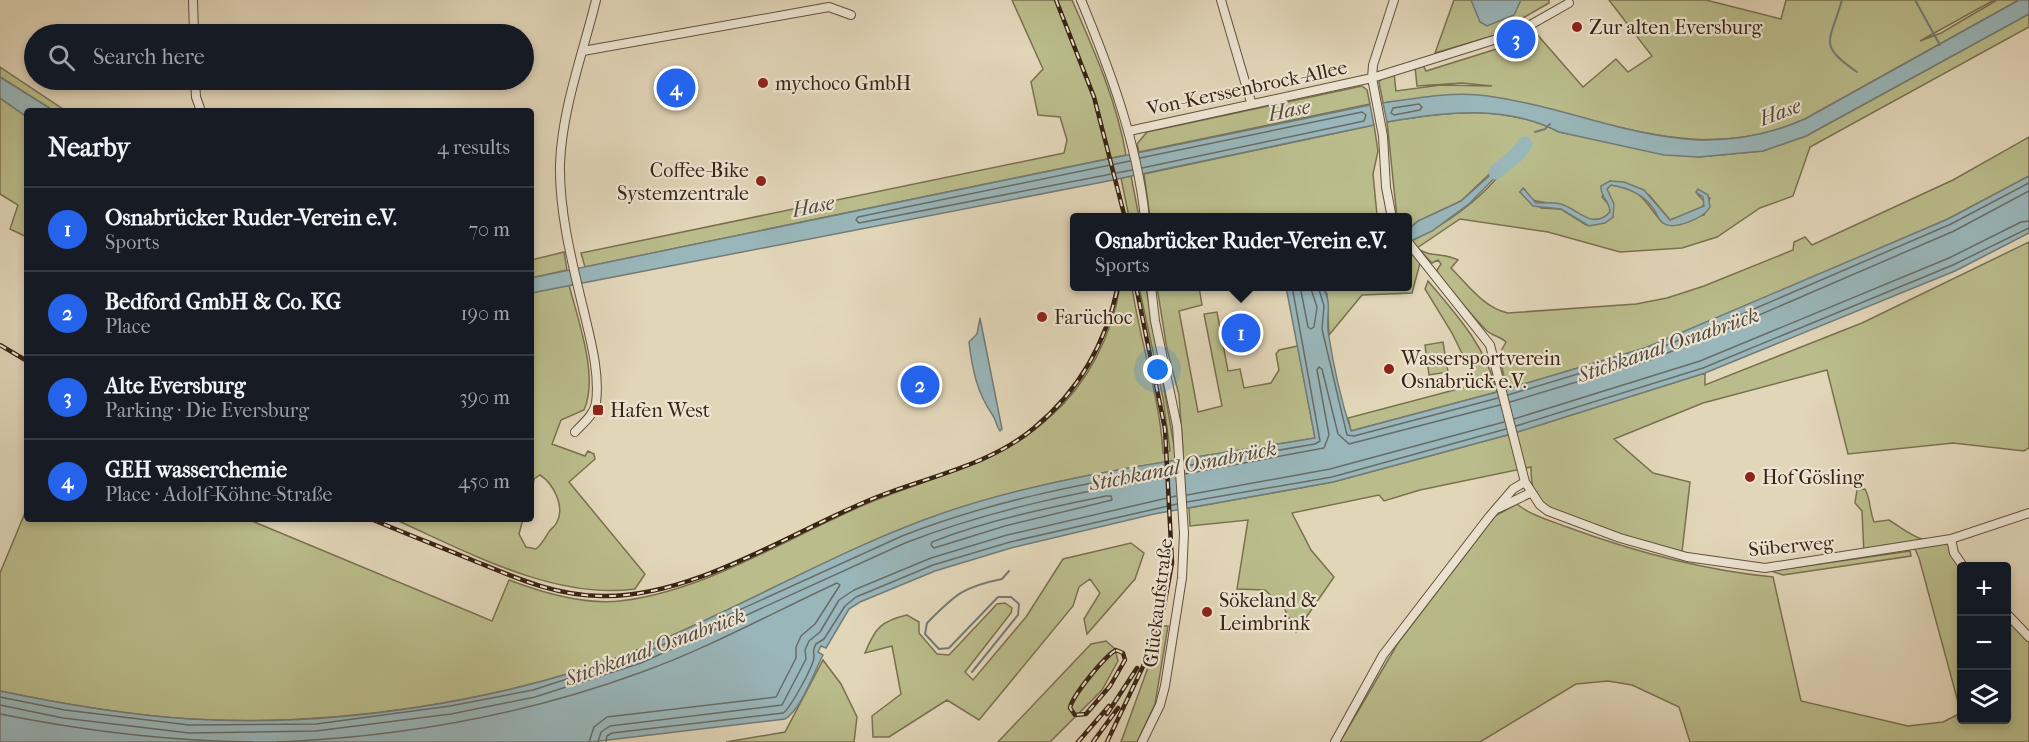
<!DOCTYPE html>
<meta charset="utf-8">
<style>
body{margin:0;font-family:"IM FELL French Canon",serif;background:#242831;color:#f1f3f6}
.controls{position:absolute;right:18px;bottom:18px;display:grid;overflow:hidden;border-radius:6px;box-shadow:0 3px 9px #0003}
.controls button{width:54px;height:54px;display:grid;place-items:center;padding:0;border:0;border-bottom:2px solid #363941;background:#171b24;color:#f1f3f6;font:30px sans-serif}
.you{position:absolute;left:1158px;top:370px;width:21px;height:21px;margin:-15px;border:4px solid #fff;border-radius:50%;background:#1a73e8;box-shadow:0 0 0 9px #1a73e833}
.badge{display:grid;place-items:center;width:39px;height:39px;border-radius:50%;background:#2563eb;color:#fff;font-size:20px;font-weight:700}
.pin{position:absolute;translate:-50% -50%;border:3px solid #fff;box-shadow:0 2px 6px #0006}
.popup{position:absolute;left:1070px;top:213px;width:342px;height:78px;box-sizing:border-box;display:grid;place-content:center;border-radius:6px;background:#171b24;filter:drop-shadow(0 2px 4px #0005);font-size:20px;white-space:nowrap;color:#9ea1a6}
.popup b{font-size:22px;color:#f1f3f6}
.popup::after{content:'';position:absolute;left:50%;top:100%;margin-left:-12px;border:12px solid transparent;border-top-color:#171b24}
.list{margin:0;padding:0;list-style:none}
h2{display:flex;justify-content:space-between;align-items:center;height:78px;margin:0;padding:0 24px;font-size:26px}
h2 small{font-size:20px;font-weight:400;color:#9ea1a6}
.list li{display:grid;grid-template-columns:39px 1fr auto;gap:18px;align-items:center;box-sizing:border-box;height:84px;padding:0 24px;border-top:2px solid #363941}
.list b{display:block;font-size:22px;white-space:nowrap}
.list p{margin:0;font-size:20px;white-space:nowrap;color:#9ea1a6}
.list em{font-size:20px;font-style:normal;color:#9ea1a6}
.icon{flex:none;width:33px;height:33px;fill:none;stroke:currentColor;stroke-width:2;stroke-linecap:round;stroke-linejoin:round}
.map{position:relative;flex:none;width:2029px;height:742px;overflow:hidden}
.search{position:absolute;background:#171b24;box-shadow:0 3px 9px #0003;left:24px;top:24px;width:510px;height:66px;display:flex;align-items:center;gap:15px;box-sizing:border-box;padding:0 21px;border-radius:33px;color:#9ea1a6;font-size:22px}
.panel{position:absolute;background:#171b24;box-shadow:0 3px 9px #0003;left:24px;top:108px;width:510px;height:414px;border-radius:6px}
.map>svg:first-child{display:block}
.green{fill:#babc8b;stroke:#7a704f;stroke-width:1.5;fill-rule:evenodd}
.water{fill:#99b6ba;stroke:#737b77;stroke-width:1.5}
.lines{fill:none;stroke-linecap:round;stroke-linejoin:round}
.shore{stroke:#696c66;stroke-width:1.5}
.stream{stroke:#737b77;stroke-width:2}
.river{stroke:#99b6ba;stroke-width:15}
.street-casing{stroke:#63503c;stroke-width:10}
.street{stroke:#ece4d2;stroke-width:8}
.rail-casing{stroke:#392313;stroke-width:4.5}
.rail{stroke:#ece4d2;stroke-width:2;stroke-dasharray:7;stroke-linecap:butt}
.poi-dot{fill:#8f2418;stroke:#ece4d2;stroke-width:2}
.labels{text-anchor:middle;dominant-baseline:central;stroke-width:4.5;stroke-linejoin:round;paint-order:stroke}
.poi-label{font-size:20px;fill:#392313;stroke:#ece4d2;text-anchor:start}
.street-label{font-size:20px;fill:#392313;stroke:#ece4d2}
.water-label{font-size:21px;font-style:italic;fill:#51483d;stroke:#ece4d2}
</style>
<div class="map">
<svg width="2029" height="742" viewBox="0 0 2029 742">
<rect width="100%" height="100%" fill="#e2d6b9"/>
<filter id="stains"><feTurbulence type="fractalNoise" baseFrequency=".00333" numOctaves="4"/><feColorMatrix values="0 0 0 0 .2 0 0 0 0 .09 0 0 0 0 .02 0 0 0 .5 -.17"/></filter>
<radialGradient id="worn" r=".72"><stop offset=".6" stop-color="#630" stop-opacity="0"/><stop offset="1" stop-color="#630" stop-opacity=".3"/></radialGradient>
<!-- green -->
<path class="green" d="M1012,0H1072C1094,50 1117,102 1126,155L585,267L581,253L1064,153L1067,140L1060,117L1038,115L1031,82L1043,69Z
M1454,0H1549V3L1514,23L1516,29L1435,53Z
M1609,0H1706L1781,19L1786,0H1994L1920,41L1941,33L1997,0H2019L1805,119C1726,154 1661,138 1582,118C1563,113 1543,106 1524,104C1477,98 1429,97 1383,103L1379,82L1383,77L1394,73L1396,91L1441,85L1492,86L1462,83L1417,86L1415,67L1423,65L1426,71L1519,42L1535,32L1583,87L1616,59L1628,72L1652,56Z
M2029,14V27L1810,147L1793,196L1760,208L1717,237L1682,248L1620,252L1548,232L1460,219L1417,248C1430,258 1444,252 1458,260L1451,268C1468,285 1484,308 1508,313L1636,304L1667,298L1704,286L1793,250L1794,242L1805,237L1812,245L1953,180L2029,137V176L1948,219L1717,319L1645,348L1507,389L1499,355L1506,342C1500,336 1492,336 1486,330C1469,313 1454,293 1439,275L1437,270L1441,264L1438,260L1432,263L1411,241C1442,226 1473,205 1496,179C1499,175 1501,171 1504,167L1502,162L1461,201L1415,223L1408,230V218L1397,217L1387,122C1444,112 1505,104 1559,132L1699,157L1763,151L1806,136ZM1610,181L1649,195L1670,220L1700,210L1705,202L1698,195L1710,198L1704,215L1663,223C1643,202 1646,190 1611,185L1607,189L1613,217L1586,225L1561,209L1541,208L1520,192L1525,190C1532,207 1544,199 1557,205C1573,211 1595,230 1610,212V206L1602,197Z
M0,67L66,111H54L0,77Z
M1362,86L1367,90L1370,104L1139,152L1137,144L1147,132Z
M0,98L27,117V237L10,229L18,205L0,194Z
M1374,125L1378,151L1373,174L1377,215L1387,217H1150L1144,174Z
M1131,176L1139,217H1129L1121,178Z
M2029,242V448L2024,451L1953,443L1848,454L1827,370L1703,403L1614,439L1653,473L1690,482L1682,552C1655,544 1561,521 1544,505C1532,493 1531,482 1531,467L1420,490L1384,501L1379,495L1292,513L1311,550L1334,577L1296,632L1284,608L1265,590L1237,589L1248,520L1190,526L1189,508L1333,482L1511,434L1705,373V385L1862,323Z
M1408,247L1420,263L1412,293L1362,295L1329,335L1327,294L1322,287L1408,286Z
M564,252L567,270L531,278V260Z
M1428,281C1458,316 1486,347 1497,392L1351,431L1348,418L1477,384L1452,333L1425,289Z
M569,285C578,320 599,377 584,410L561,420L552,444L585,456L588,451L594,454L595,459L569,482L645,574L635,589C553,600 466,551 394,519H523L519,534L526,547L536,549C542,544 544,540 548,533C550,529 555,527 557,522C565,507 554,484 540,475L534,479L531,499V293Z
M1120,287H1132C1140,343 1160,396 1163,453L1170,451L1163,398L1139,287H1146L1175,451H1183L1179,395L1167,349L1157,287H1199L1202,305L1179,311L1198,412L1222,406L1204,314L1217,312L1228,371L1240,369L1244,388L1271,383L1279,370L1276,354L1279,350L1298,346L1315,438C1193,459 1065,472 947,512C841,548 744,607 640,649C506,702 333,727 190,719C126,715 62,704 0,691V573L27,508V519H247L492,621L509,580C543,593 583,605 620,601C709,591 794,533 876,500C938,475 1001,462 1051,416C1088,383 1112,335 1120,287Z
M1443,342L1448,372L1429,375L1425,345Z
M1865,489C1871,500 1869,509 1874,522L1889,520C1914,536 1921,545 1951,539L1962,566V720H2006L2007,613L2029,637V742H1690L1679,707L1632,685L1608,681L1576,684L1480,742H1340L1398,643L1495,516L1517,504C1530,515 1551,521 1567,527C1635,552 1701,570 1773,577L1801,701L1908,726L1943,722L1961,713L1919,558L1914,547L1864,555L1862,511L1855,503L1857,490Z
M1131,543L1144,553L1135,579L1087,634L1084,619L1100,593L1090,579L1079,587L1073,606L979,720L947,700L889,737H873L872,716L901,694L892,646L865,653C875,628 881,621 907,615L919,622V633L937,654L949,655L997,604L1005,603L1012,608L1011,613L965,672L973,680L1026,617L1063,559Z
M1910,551L1911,556L1783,575L1771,571Z
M1163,626H1168L1155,704L1137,742H1121Z
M1106,641L1115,649L1118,661L1102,690L1050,742H998L1091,644Z
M823,660L841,684L857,717L854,742H726L785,732Z"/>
<!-- water -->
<path class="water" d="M1471,0H1521L1514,15L1487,26L1480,22Z
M2019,0H2029V14L1806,136L1763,151L1699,157L1664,155L1559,132C1505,104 1444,112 1387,122L1383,103C1417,98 1453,91 1488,96C1602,112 1688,171 1805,119Z
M0,77L54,111H27V117L0,98Z
M1370,105L1374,125L1103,182L531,293V278Z
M1508,159L1511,161L1470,203L1432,231L1411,241L1408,230L1418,221L1461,201Z
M2029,176V233L1955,271L1705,373L1511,434L1333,482L1154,514L1011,548L935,571L860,602L849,609L826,648L821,646L818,652L823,655C814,672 801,710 785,719L591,742H0V691C62,704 126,715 190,719C333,728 506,702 640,649C744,607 840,548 946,512C1065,472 1192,459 1315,438L1286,287H1322C1333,303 1326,314 1328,331C1333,364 1341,400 1351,431L1497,392L1645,348L1948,219Z
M1610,181L1624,182L1644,190L1670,220L1704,206L1703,197L1696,192L1698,189L1708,195L1710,207C1704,218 1674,231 1663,223C1659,220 1657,215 1655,211C1645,195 1630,188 1611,185L1607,189L1614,204L1613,217L1605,223L1589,226L1561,209L1533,206L1520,192L1523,188L1536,203C1544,203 1553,202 1561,204C1578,209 1593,231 1610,212C1610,201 1600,197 1601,186Z
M980,318L1002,429L1000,431C996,426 996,419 992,414C977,393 972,368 969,342L977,334Z"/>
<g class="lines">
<!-- shore -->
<path class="shore" d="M1419,104L1422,107L1420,110L1394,115L1391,113L1393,108Z
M1140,158L1362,112L1366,115L1364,121L1142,168
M1130,161L858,217L856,220L859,223L1132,170
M1300,286L1308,327L1311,329L1314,327L1317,307L1310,286
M1318,286L1324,306L1322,329L1347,435L1354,436L1498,398
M1508,395L1647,353L1719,324L1951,224L2029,183
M1510,402L1650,360L1722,331L1954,231L2029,191
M1514,419L1700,361L1949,258L2021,222L2029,221
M1516,426L1703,368L1953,265L2029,228
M1185,466L1315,444L1320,441L1292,286
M1185,474L1324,448L1329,435L1317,370L1319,367L1322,369L1338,434L1349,444L1500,405
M1187,495L1330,469L1504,422
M1106,496H1111L1112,500L1005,526L934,548L931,545L932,542C988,520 1047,508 1106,496Z
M1187,502L1332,477L1506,429
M0,697L65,710L189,725L316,724L450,706L533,690L638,656L902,536C991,501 1081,484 1174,468
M0,705L63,718L189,733L316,731L451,714L535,697L641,663L905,543C993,509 1082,491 1175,476
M0,714C84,731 168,741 253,742
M277,742C401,737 525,715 642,672C709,648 772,613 837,583L840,585L815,624L801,636L796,647V658L776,697L607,717L594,727L589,742
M598,742L601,732L610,726L782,705L806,659L805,650L809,641L820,632L839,600L854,590L931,558L1007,535L1176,496
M606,742L607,736L612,733L783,713C790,709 814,665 814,657C814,651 812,650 816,644L824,639L845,606L856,597L933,565L1010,542L1177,504"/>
<!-- stream -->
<path class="stream" d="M1842,0C1830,42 1817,45 1857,72
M1915,0L1940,45
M1535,132L1545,129L1550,124
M972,672L1018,615L1019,604L1011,597H998L949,648L939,649L925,634L927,623C955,595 962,587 1002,579L1009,571"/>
<!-- river -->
<path class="river" d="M1496,172C1506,162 1517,158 1525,144"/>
<!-- street casing -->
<g class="street-casing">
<path id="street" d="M193,0L194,34
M1081,0C1110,70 1137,142 1145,218
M1221,0L1251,102
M583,51L829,7L851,15
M195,80L196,97L201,111
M1129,131L1372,78L1516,33L1569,3
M1392,218L1386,187L1383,136L1372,78L1373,65L1394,0
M1408,242L1490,345L1525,482L1540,505L1548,511L1620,538L1687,557L1765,568L1951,539L2029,513
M575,432C583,423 594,415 596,403C600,372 590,338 583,308C572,262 559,212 560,164C562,109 583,53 596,0
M1499,508L1530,493
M1951,539L1954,553L1963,566
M2006,613L2029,637
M1142,742L1160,705L1165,686L1182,578L1184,533L1177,426L1155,321L1151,286
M1335,742L1383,655L1489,517L1513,489L1525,482"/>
</g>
<!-- street -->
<use href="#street" class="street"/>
<!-- rail casing -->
<g class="rail-casing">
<path id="rail" d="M1056,0L1094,97L1125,218
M0,345L27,361
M371,519C404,533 438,546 472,560C514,577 555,596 602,596C694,598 792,531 877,497C930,476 990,465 1034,428C1079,391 1106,343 1118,286
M1116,650L1123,653L1125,660L1110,686L1086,714L1075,715L1070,708C1072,696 1105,656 1116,650Z
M1107,714L1137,668
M1078,742L1109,706
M1093,742L1118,708
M1107,742L1148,656L1164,606L1172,563L1165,429L1136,286"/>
</g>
<!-- rail -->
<use href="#rail" class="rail"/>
</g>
<!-- markers -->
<g class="poi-dot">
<circle cx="1577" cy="27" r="6"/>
<circle cx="763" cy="83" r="6"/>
<circle cx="761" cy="181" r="6"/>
<circle cx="1042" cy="317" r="6"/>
<circle cx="1389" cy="369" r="6"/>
<rect x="592" y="404" width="12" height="12" rx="3"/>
<circle cx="1750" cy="477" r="6"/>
<circle cx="1207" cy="612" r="6"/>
</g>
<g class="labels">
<!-- poi labels -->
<g class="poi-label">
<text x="1589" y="27">Zur alten Eversburg</text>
<text x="775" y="83">mychoco GmbH</text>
<text x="749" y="170" text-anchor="end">Coffee-Bike<tspan x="749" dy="23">Systemzentrale</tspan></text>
<text x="1054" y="317">Farüchoc</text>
<text x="1401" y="358">Wassersportverein<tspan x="1401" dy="23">Osnabrück e.V.</tspan></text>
<text x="610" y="410">Hafen West</text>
<text x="1762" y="477">Hof Gösling</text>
<text x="1219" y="600">Sökeland &amp;<tspan x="1219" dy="23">Leimbrink</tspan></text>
</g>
<!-- street labels -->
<g class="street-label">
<text transform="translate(1247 88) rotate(-12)">Von-Kerssenbrock-Allee</text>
<text transform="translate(1791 546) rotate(-5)">Süberweg</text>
<text transform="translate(1158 603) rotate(-83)">Glückaufstraße</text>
</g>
<!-- water labels -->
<g class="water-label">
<text transform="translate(1289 110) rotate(-11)">Hase</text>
<text transform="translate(1780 112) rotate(-20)">Hase</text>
<text transform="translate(813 206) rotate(-11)">Hase</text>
<text transform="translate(1668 345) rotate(-19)">Stichkanal Osnabrück</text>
<text transform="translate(1183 466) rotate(-11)">Stichkanal Osnabrück</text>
<text transform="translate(655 647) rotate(-20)">Stichkanal Osnabrück</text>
</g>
</g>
<rect width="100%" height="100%" filter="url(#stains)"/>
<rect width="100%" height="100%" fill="url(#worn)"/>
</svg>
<div class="controls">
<button>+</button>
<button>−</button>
<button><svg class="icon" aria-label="layers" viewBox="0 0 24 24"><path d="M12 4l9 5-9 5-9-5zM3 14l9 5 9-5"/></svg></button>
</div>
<div class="you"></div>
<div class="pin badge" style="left:1241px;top:333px">1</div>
<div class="popup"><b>Osnabrücker Ruder-Verein e.V.</b>Sports</div>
<div class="pin badge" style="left:920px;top:385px">2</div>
<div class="pin badge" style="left:1516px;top:39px">3</div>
<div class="pin badge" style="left:676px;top:88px">4</div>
<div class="search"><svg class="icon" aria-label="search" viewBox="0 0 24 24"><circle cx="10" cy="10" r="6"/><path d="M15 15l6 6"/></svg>Search here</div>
<section class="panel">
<h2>Nearby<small>4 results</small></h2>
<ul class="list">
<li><span class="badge">1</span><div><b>Osnabrücker Ruder-Verein e.V.</b><p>Sports</p></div><em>70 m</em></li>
<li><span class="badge">2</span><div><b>Bedford GmbH &amp; Co. KG</b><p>Place</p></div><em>190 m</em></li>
<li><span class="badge">3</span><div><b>Alte Eversburg</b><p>Parking · Die Eversburg</p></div><em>390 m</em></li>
<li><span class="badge">4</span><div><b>GEH wasserchemie</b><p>Place · Adolf-Köhne-Straße</p></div><em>450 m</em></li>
</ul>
</section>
</div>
